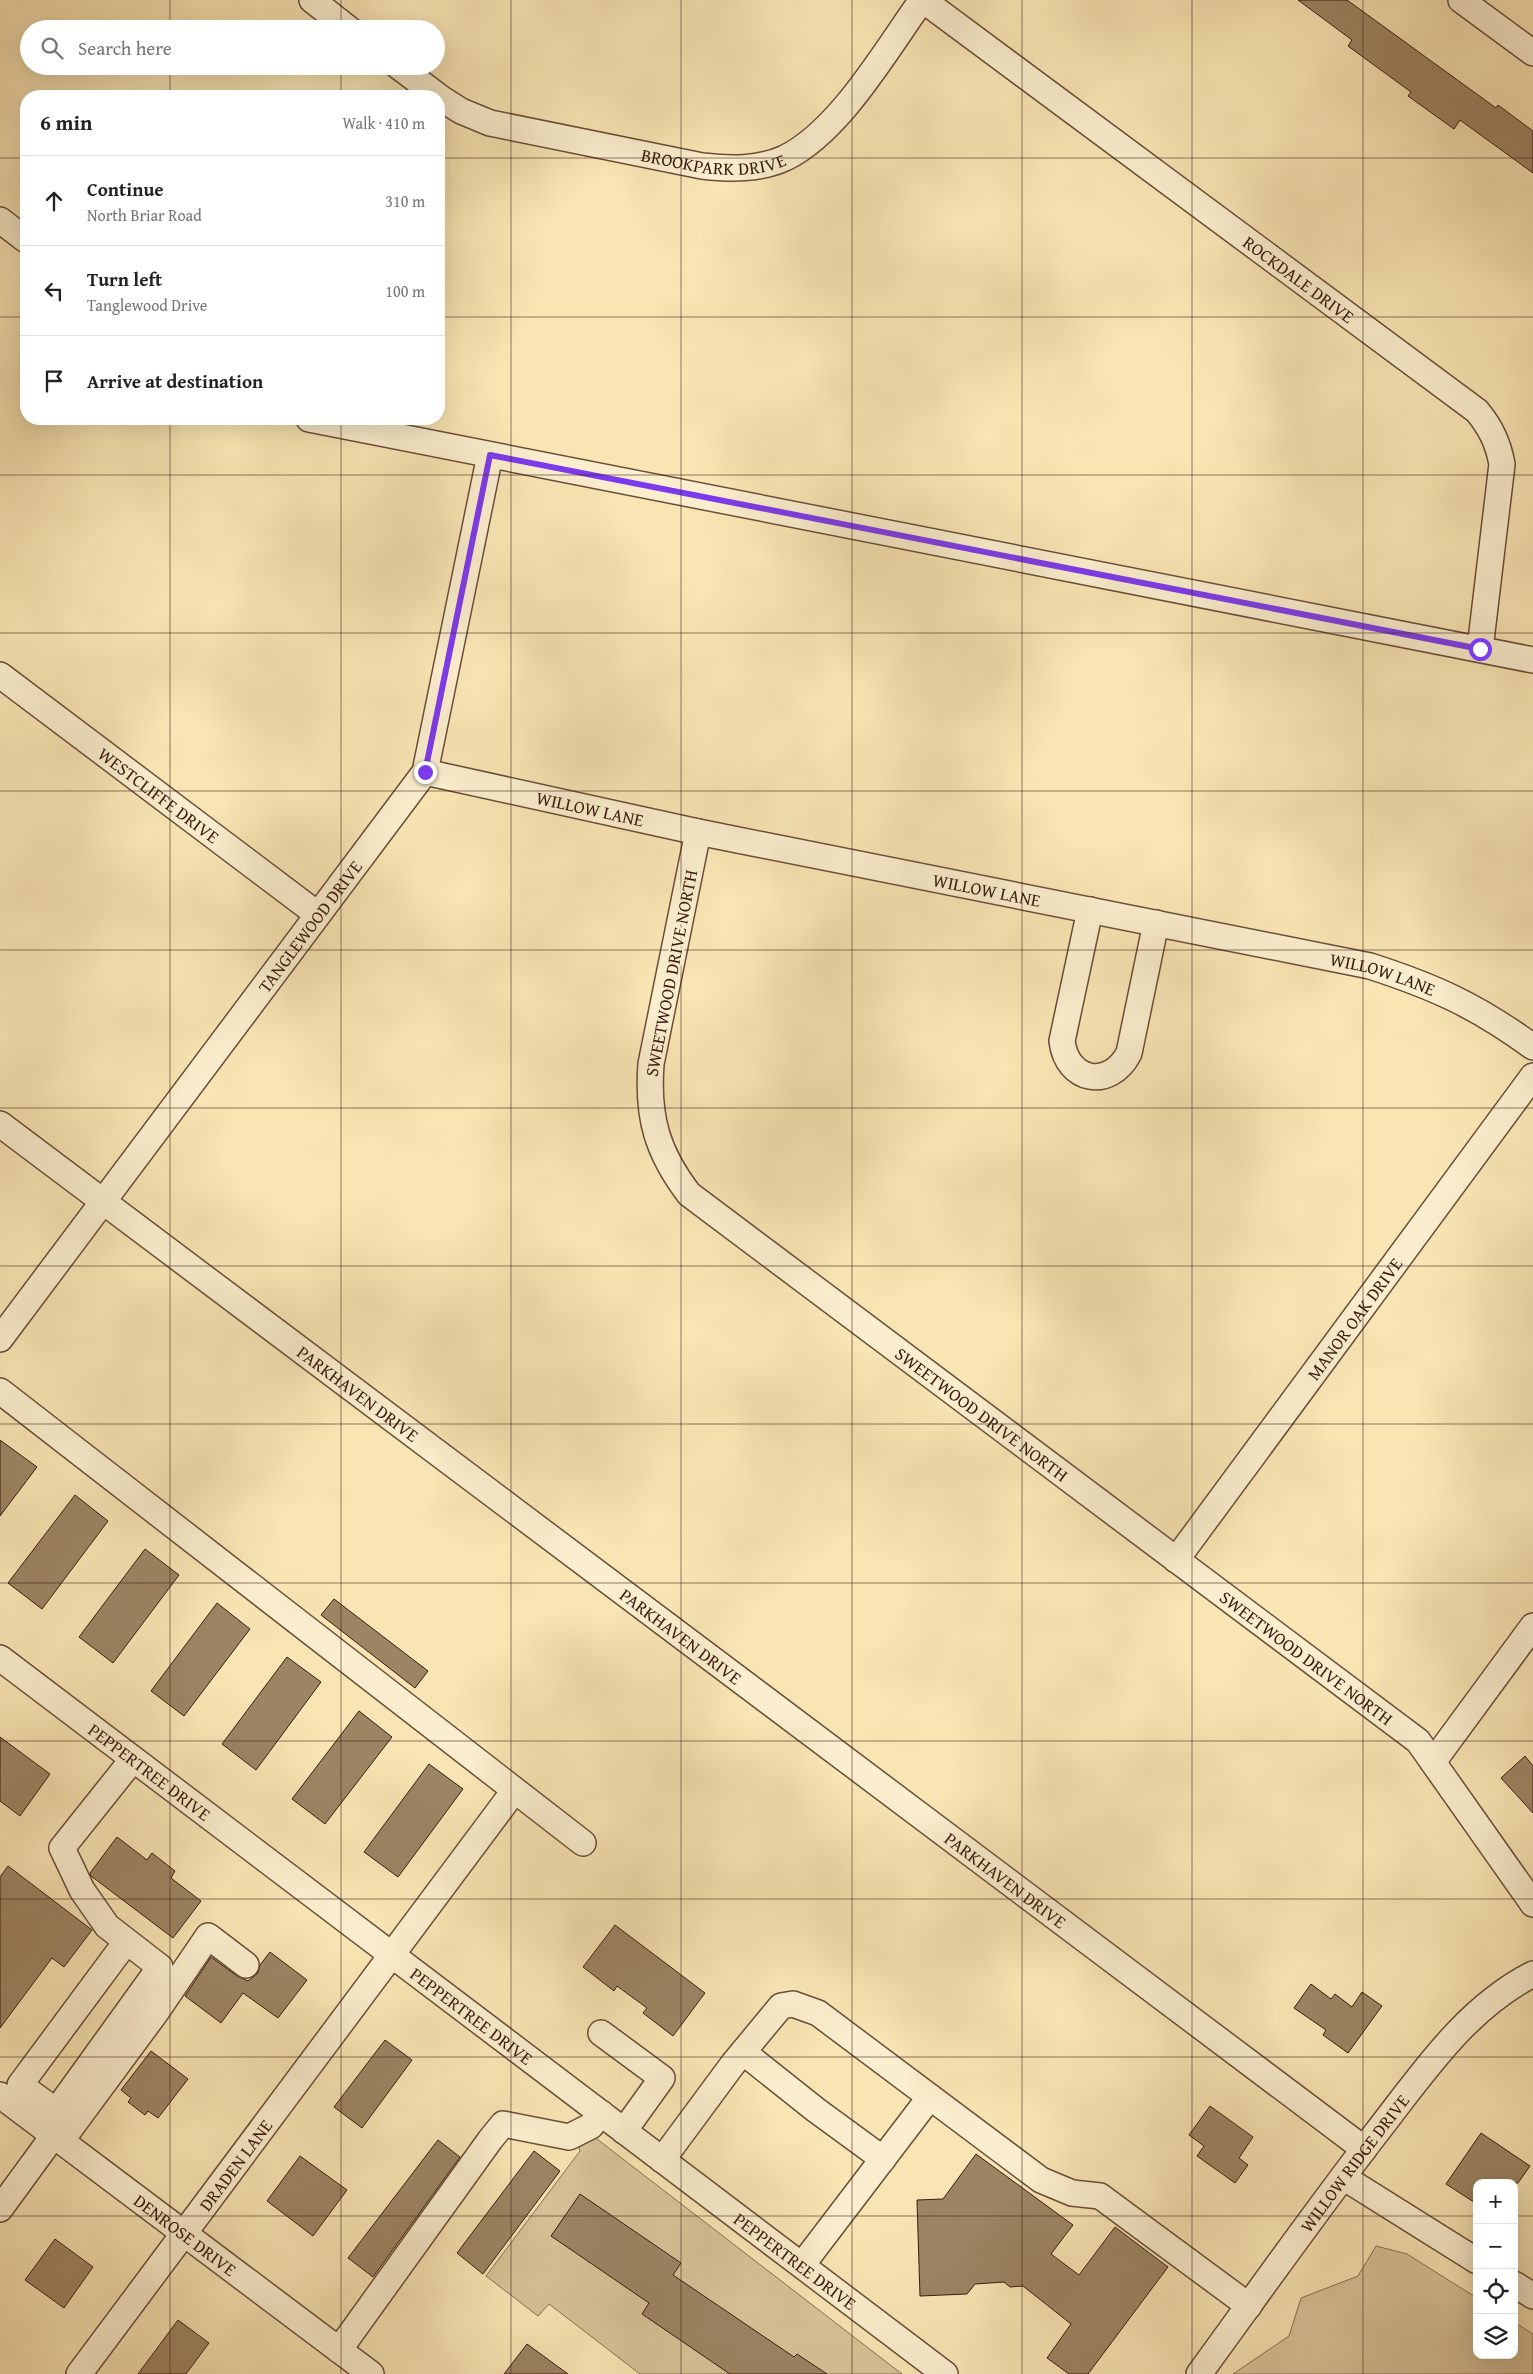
<!DOCTYPE html>
<meta charset="utf-8">
<style>
body{margin:0;font-family:"Gentium Book Plus",serif;background:#f2f2f2;color:#222}
.controls{position:absolute;right:15px;bottom:15px;display:grid;overflow:hidden;border-radius:10px;box-shadow:0 5px 20px #0002}
.controls button{width:45px;height:45px;display:grid;place-items:center;padding:0;border:0;border-bottom:1px solid #e0e0e0;background:#fff;color:#222;font:25px sans-serif}
.stop{position:absolute;width:15px;height:15px;margin:-11px;border:4px solid #7c3aed;border-radius:50%;background:#fff}
.stop.end{background:#7c3aed;border-color:#fff;box-shadow:0 1px 5px #0008}
.list{margin:0;padding:0;list-style:none}
h2{display:flex;justify-content:space-between;align-items:center;height:65px;margin:0;padding:0 20px;font-size:21px}
h2 small{font-size:16px;font-weight:400;color:#767676}
.list li{display:grid;grid-template-columns:32px 1fr auto;gap:15px;align-items:center;box-sizing:border-box;height:90px;padding:0 20px;border-top:1px solid #e0e0e0}
.list b{display:block;font-size:19px;white-space:nowrap}
.list p{margin:0;font-size:16px;white-space:nowrap;color:#767676}
.list em{font-size:16px;font-style:normal;color:#767676}
.icon{flex:none;width:28px;height:28px;fill:none;stroke:currentColor;stroke-width:2;stroke-linecap:round;stroke-linejoin:round}
.map{position:relative;flex:none;width:1533px;height:2374px;overflow:hidden}
.search{position:absolute;background:#fff;box-shadow:0 5px 20px #0002;left:20px;top:20px;width:425px;height:55px;display:flex;align-items:center;gap:12px;box-sizing:border-box;padding:0 18px;border-radius:28px;color:#767676;font-size:19px}
.panel{position:absolute;background:#fff;box-shadow:0 5px 20px #0002;left:20px;top:90px;width:425px;height:335px;border-radius:20px}
.map>svg:first-child{display:block}
.green{fill:#d8c398;stroke:#887053}
.building{fill:#9d8564;stroke:#391c0e}
.lines{fill:none;stroke-linecap:round;stroke-linejoin:round}
.minor-casing{stroke:#694e38;stroke-width:28}
.minor{stroke:#fbeece;stroke-width:25}
.route{stroke:#7c3aed;stroke-width:6}
.grid{fill:none;stroke:#391c0e;stroke-width:1;stroke-opacity:0.55}
.labels{text-anchor:middle;dominant-baseline:central;stroke-width:4.5;stroke-linejoin:round;paint-order:stroke}
.street-label{font-size:18px;fill:#391c0e;stroke:#fbeece}
</style>
<div class="map">
<svg width="1533" height="2374" viewBox="0 0 1533 2374">
<rect width="100%" height="100%" fill="#f9e5b4"/>
<filter id="stains"><feTurbulence type="fractalNoise" baseFrequency=".004" numOctaves="4"/><feColorMatrix values="0 0 0 0 .2 0 0 0 0 .09 0 0 0 0 .02 0 0 0 .5 -.17"/></filter>
<radialGradient id="worn" r=".72"><stop offset=".6" stop-color="#630" stop-opacity="0"/><stop offset="1" stop-color="#630" stop-opacity=".3"/></radialGradient>
<!-- green -->
<path class="green" d="M584,2129L902,2374H640L549,2304L538,2316L486,2276L580,2151L574,2134Z
M1376,2246L1407,2254L1477,2298V2355H1514V2322L1533,2334V2374H1233L1289,2336L1301,2298L1358,2276Z"/>
<!-- building -->
<path class="building" d="M1298,0H1347L1496,108L1498,105L1533,131V173L1460,120L1454,129L1408,96L1411,92L1348,46L1352,40Z
M0,1440L37,1467L0,1516Z
M75,1495L108,1521L42,1609L8,1583Z
M145,1549L179,1575L113,1663L79,1637Z
M334,1599L428,1671L415,1688L321,1615Z
M217,1603L250,1629L184,1716L151,1691Z
M287,1657L321,1682L256,1770L222,1744Z
M359,1711L392,1737L325,1824L292,1799Z
M0,1737L50,1774L20,1816L0,1801Z
M1525,1756L1533,1766V1813L1501,1778Z
M429,1764L463,1789L398,1877L364,1852Z
M117,1837L147,1860L152,1853L175,1871L171,1878L201,1901L173,1938L91,1876L90,1873Z
M8,1866L92,1930L64,1967L52,1958L0,2028V1877Z
M615,1925L705,1993L673,2036L643,2013L647,2008L617,1986L614,1991L583,1967Z
M270,1952L307,1980L278,2018L243,1993L221,2023L185,1996L211,1957L237,1976L248,1981L258,1973L260,1965Z
M1311,1984L1331,1999L1335,1994L1352,2007L1362,1992L1382,2006L1348,2053L1323,2035L1326,2030L1294,2008Z
M385,2040L412,2060L362,2128L334,2107Z
M151,2051L188,2079L158,2118L148,2111L145,2115L128,2102L131,2098L121,2090Z
M1210,2106L1253,2137L1239,2158L1248,2165L1235,2183L1197,2156L1204,2146L1189,2135Z
M1481,2133L1530,2166L1518,2183H1477V2204L1446,2184Z
M438,2140L460,2157L373,2277L348,2258Z
M534,2151L560,2171L483,2274L457,2253Z
M976,2154L1073,2225L1051,2254L1079,2275L1115,2227L1168,2267L1088,2374H1069L1047,2358L1071,2324L1023,2286L1010,2287L1004,2282L975,2284L967,2294L920,2296L917,2200L943,2199Z
M300,2156L347,2190L313,2236L267,2201Z
M580,2194L681,2263L673,2275L794,2357L797,2354L827,2374H730L642,2314L649,2303L551,2236Z
M55,2239L93,2267L64,2308L25,2280Z
M178,2320L209,2343L186,2374H138Z
M527,2344L568,2374H504Z"/>
<g class="lines">
<!-- minor casing -->
<g class="minor-casing">
<g id="minor">
<path d="M312,0L349,29"/>
<path id="s1" d="M923,0L1477,411C1491,428 1498,443 1502,464L1480,649"/>
<path d="M1461,0L1533,53"/>
<path d="M398,66L438,96"/>
<path id="s2" d="M439,97L461,111L490,123L702,166C730,169 759,170 785,158C840,131 886,50 922,0"/>
<path d="M0,220L26,240"/>
<path d="M309,419L1533,660"/>
<path id="s3" d="M0,675L317,914"/>
<path id="s4" d="M425,772L698,832L1370,966C1435,987 1477,1006 1533,1047"/>
<path id="s5" d="M698,832L651,1064C647,1117 657,1152 689,1194L1418,1741L1533,1904"/>
<path d="M1090,910L1062,1041C1067,1082 1110,1090 1129,1053L1156,923"/>
<path id="s6" d="M0,1124L1364,2149"/>
<path id="s7" d="M0,1339L425,772L490,455"/>
<path d="M0,1391L583,1843"/>
<path id="s8" d="M1176,1560L1533,1076"/>
<path id="s9" d="M0,1658L945,2374"/>
<path d="M1433,1762L1533,1626"/>
<path d="M601,2033L662,2078L624,2131"/>
<path d="M743,2052L816,2110L883,2159"/>
<path id="s10" d="M0,2095L371,2374"/>
<path d="M56,2111L20,2085L126,1942"/>
<path d="M44,2128L160,1967L107,1926L82,1890L62,1848L133,1759"/>
<path d="M61,2141L157,2011L208,1936L246,1965"/>
<path d="M662,2160L733,2064L781,2006L793,2004L818,2013L1041,2180L1072,2193L1100,2196L1249,2306"/>
<path d="M1343,2177L1477,2261"/>
<path d="M0,2209L54,2135"/>
<path d="M802,2265L930,2097"/>
<path d="M1514,2284L1533,2296"/>
<path d="M339,2350L490,2140L503,2124L569,2137L591,2126L601,2113"/>
<path id="s11" d="M79,2374L514,1791"/>
<path id="s12" d="M1199,2374C1258,2293 1316,2211 1377,2132C1423,2073 1465,2009 1533,1974"/>
</g>
</g>
<!-- minor -->
<use href="#minor" class="minor"/>
</g>
<g class="lines">
<!-- route -->
<path class="route" d="M425,772L490,455L1480,649"/>
</g>
<!-- grid -->
<path class="grid" d="M170,0V29M341,0V29M511,0V2374M681,0V2374M852,0V2374M1022,0V2374M1192,0V2374M1363,0V2374M170,66V96M341,66V96M0,158H26M439,158H1533M0,317H26M439,317H1533M170,419V2374M341,419V2374M0,475H1533M0,633H1533M0,791H1533M0,950H1533M0,1108H1533M0,1266H1533M0,1424H1533M0,1583H1533M0,1741H1533M0,1899H1533M0,2057H1533M0,2216H1477M1514,2216H1533"/>
<g class="labels">
<!-- street labels -->
<g class="street-label">
<text stroke="none"><textPath href="#s2" startOffset="285">BROOKPARK DRIVE</textPath></text>
<text stroke="none"><textPath href="#s1" startOffset="468">ROCKDALE DRIVE</textPath></text>
<text stroke="none"><textPath href="#s3" startOffset="199">WESTCLIFFE DRIVE</textPath></text>
<text stroke="none"><textPath href="#s4" startOffset="169">WILLOW LANE</textPath></text>
<text stroke="none"><textPath href="#s4" startOffset="574">WILLOW LANE</textPath></text>
<text stroke="none"><textPath href="#s7" startOffset="516">TANGLEWOOD DRIVE</textPath></text>
<text transform="translate(671 973) rotate(-79)">SWEETWOOD DRIVE NORTH</text>
<text stroke="none"><textPath href="#s4" startOffset="979">WILLOW LANE</textPath></text>
<text stroke="none"><textPath href="#s8" startOffset="300">MANOR OAK DRIVE</textPath></text>
<text stroke="none"><textPath href="#s6" startOffset="448">PARKHAVEN DRIVE</textPath></text>
<text stroke="none"><textPath href="#s5" startOffset="742">SWEETWOOD DRIVE NORTH</textPath></text>
<text stroke="none"><textPath href="#s6" startOffset="852">PARKHAVEN DRIVE</textPath></text>
<text stroke="none"><textPath href="#s5" startOffset="1148">SWEETWOOD DRIVE NORTH</textPath></text>
<text stroke="none"><textPath href="#s9" startOffset="188">PEPPERTREE DRIVE</textPath></text>
<text stroke="none"><textPath href="#s6" startOffset="1258">PARKHAVEN DRIVE</textPath></text>
<text stroke="none"><textPath href="#s9" startOffset="592">PEPPERTREE DRIVE</textPath></text>
<text stroke="none"><textPath href="#s12" startOffset="262">WILLOW RIDGE DRIVE</textPath></text>
<text stroke="none"><textPath href="#s11" startOffset="261">DRADEN LANE</textPath></text>
<text stroke="none"><textPath href="#s10" startOffset="232">DENROSE DRIVE</textPath></text>
<text stroke="none"><textPath href="#s9" startOffset="998">PEPPERTREE DRIVE</textPath></text>
</g>
</g>
<rect width="100%" height="100%" filter="url(#stains)"/>
<rect width="100%" height="100%" fill="url(#worn)"/>
</svg>
<div class="controls">
<button>+</button>
<button>−</button>
<button><svg class="icon" aria-label="locate" viewBox="0 0 24 24"><circle cx="12" cy="12" r="6"/><path d="M12 2v4M12 18v4M2 12h4M18 12h4"/></svg></button>
<button><svg class="icon" aria-label="layers" viewBox="0 0 24 24"><path d="M12 4l9 5-9 5-9-5zM3 14l9 5 9-5"/></svg></button>
</div>
<div class="stop" style="left:1480px;top:649px"></div>
<div class="stop end" style="left:425px;top:772px"></div>
<div class="search"><svg class="icon" aria-label="search" viewBox="0 0 24 24"><circle cx="10" cy="10" r="6"/><path d="M15 15l6 6"/></svg>Search here</div>
<section class="panel">
<h2>6 min<small>Walk · 410 m</small></h2>
<ul class="list">
<li><svg class="icon" aria-label="ahead" viewBox="0 0 24 24"><path d="M12 20V5M6 11l6-6 6 6"/></svg><div><b>Continue</b><p>North Briar Road</p></div><em>310 m</em></li>
<li><svg class="icon" aria-label="left" viewBox="0 0 24 24"><path d="M17 20v-9H6M10 6l-5 5 5 5"/></svg><div><b>Turn left</b><p>Tanglewood Drive</p></div><em>100 m</em></li>
<li><svg class="icon" aria-label="arrive" viewBox="0 0 24 24"><path d="M6 21V4h12l-3 4 3 4H6"/></svg><div><b>Arrive at destination</b></div></li>
</ul>
</section>
</div>
